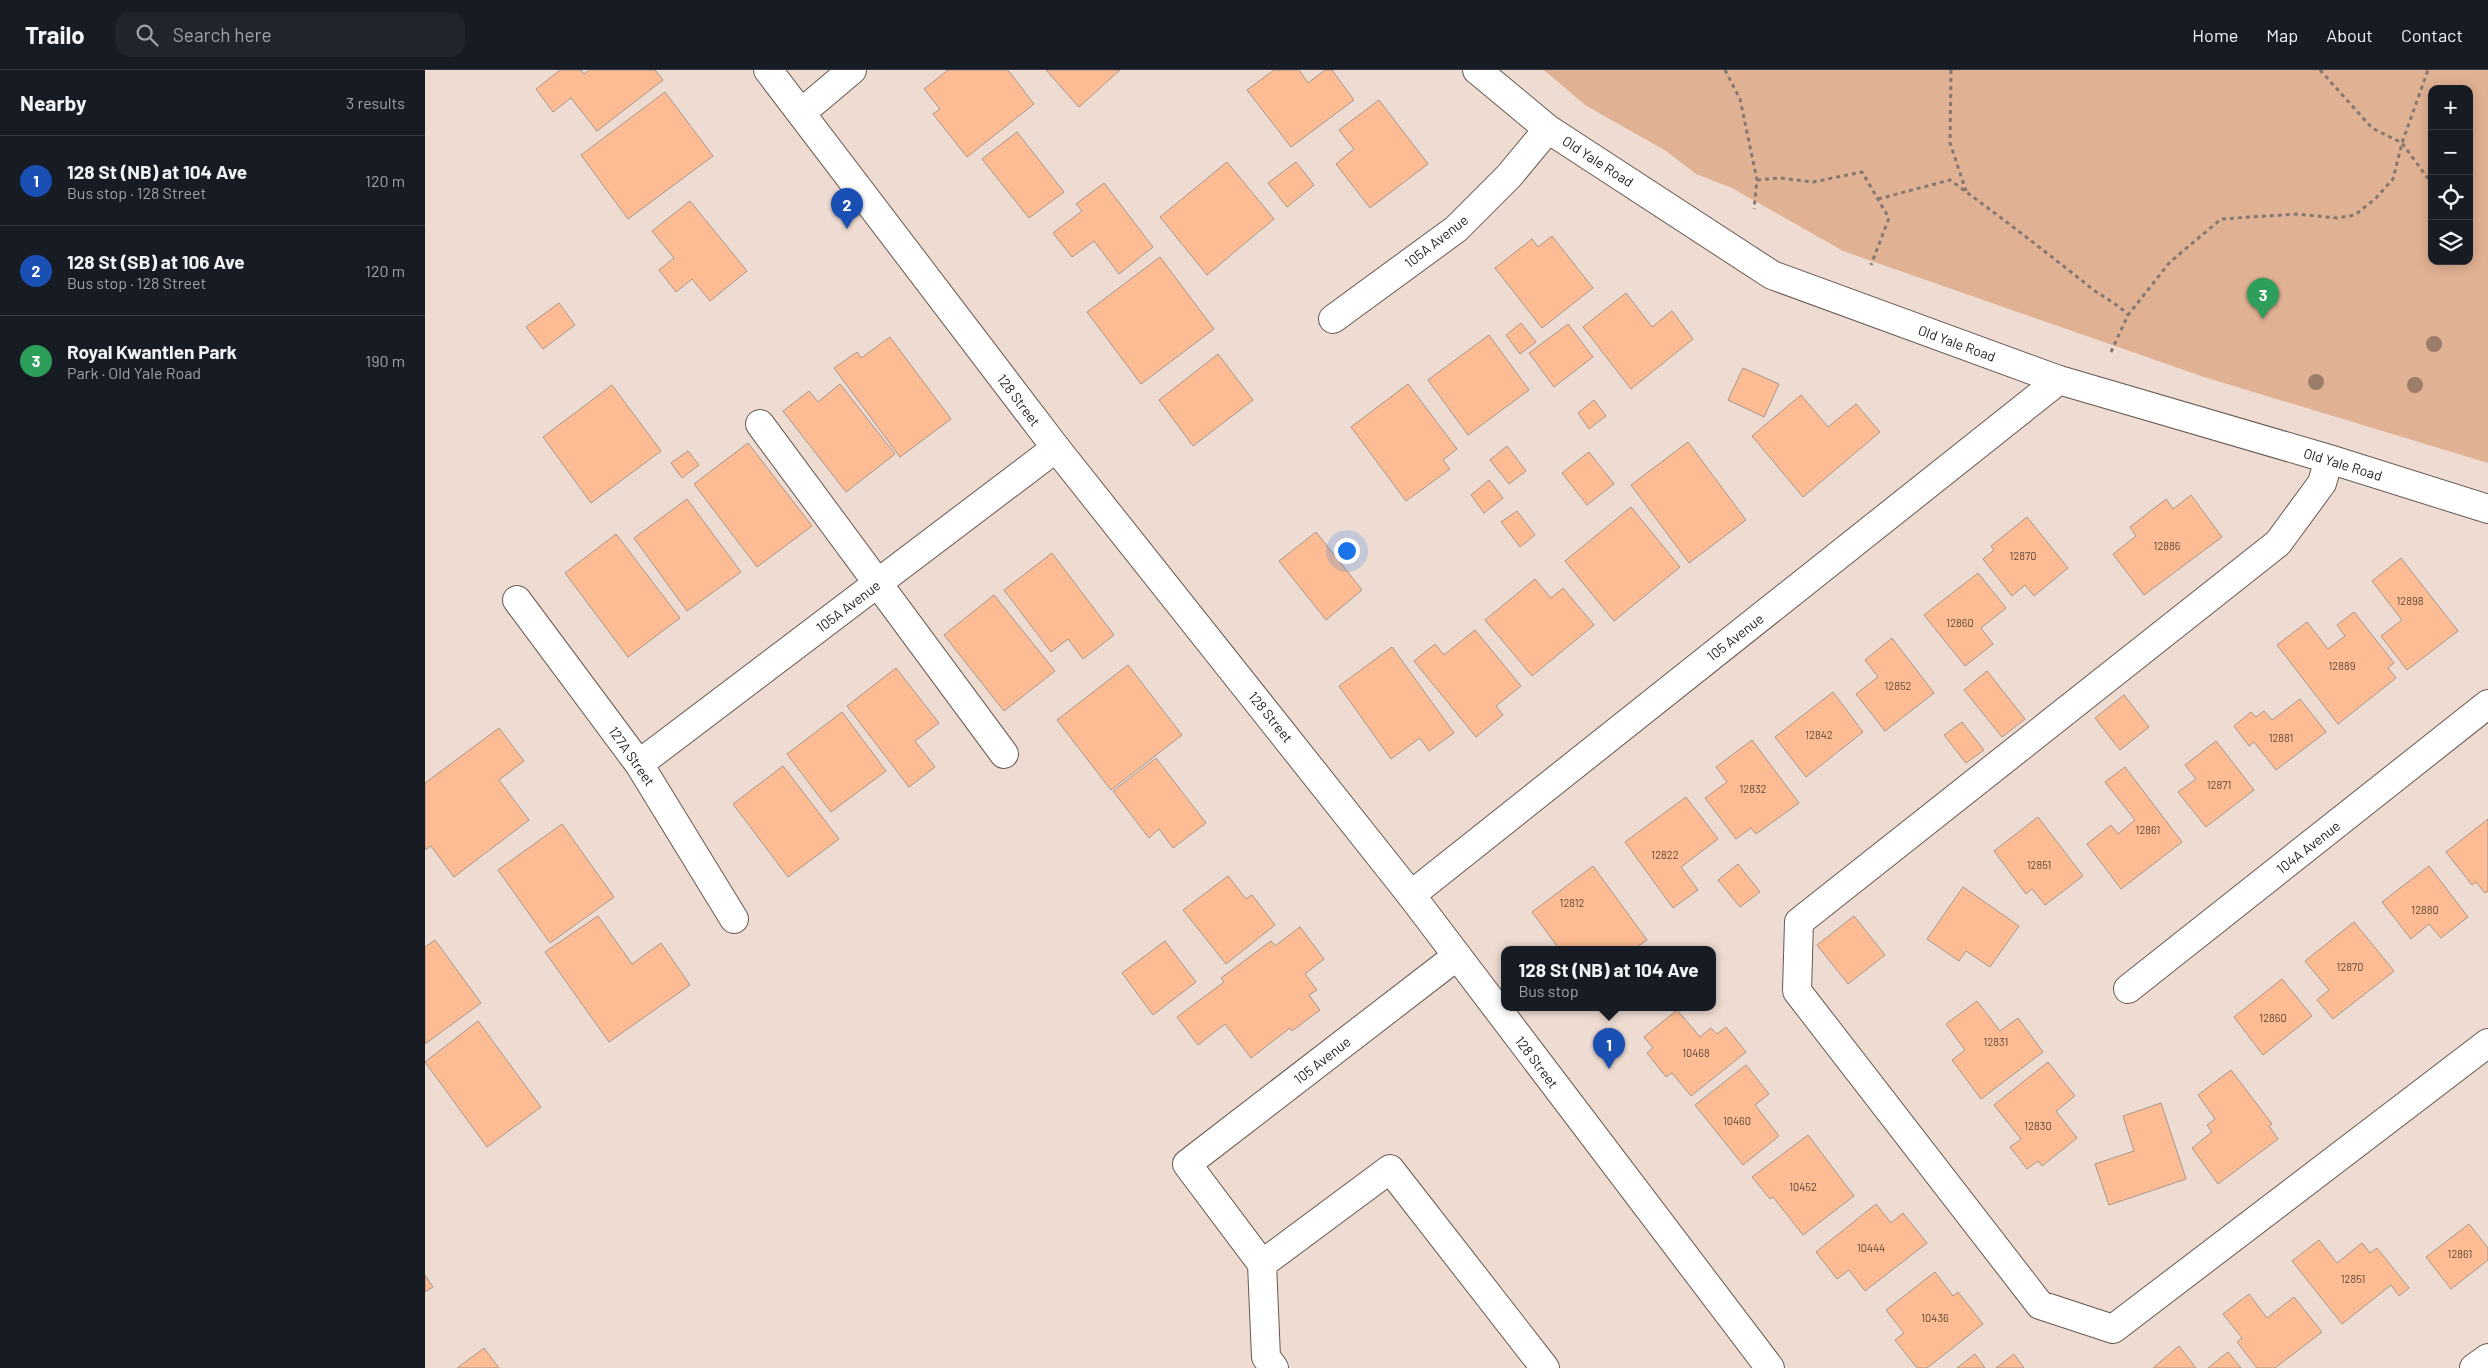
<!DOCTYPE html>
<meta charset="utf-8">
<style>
body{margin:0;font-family:Barlow,sans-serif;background:#20242c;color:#f1f3f6}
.controls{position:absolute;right:15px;top:15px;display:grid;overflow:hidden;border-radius:10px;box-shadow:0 2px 12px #0003}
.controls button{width:45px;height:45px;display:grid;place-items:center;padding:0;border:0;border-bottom:1px solid #363941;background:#171b24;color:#f1f3f6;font:25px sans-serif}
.you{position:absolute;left:921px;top:480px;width:18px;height:18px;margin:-12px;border:4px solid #fff;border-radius:50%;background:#1a73e8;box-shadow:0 0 0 8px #1a73e833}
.badge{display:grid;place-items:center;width:32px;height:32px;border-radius:50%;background:#c8ab97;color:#fff;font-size:16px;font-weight:700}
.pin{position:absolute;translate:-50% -41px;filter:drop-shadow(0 1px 2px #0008)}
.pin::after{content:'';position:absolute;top:26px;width:18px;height:15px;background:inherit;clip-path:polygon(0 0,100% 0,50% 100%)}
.popup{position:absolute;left:1076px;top:876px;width:215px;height:65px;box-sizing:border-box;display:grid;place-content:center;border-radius:10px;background:#171b24;filter:drop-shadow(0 1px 4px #0005);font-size:16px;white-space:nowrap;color:#9ea1a6}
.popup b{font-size:19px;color:#f1f3f6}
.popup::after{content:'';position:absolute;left:50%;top:100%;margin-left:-10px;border:10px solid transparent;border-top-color:#171b24}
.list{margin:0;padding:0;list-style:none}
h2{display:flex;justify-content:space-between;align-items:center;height:65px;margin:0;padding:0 20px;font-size:21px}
h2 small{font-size:16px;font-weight:400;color:#9ea1a6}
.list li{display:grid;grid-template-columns:32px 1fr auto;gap:15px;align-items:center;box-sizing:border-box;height:90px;padding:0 20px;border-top:1px solid #363941}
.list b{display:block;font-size:19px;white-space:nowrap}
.list p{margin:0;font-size:16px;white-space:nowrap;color:#9ea1a6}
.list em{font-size:16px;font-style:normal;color:#9ea1a6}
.icon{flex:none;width:28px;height:28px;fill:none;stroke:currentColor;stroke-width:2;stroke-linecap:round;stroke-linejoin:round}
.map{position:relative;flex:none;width:2063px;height:1298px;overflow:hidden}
header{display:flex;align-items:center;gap:30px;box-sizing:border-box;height:70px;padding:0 25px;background:#171b24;border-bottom:1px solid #363941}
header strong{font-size:24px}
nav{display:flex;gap:28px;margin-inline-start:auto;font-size:18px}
.search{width:350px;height:45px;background:#20242c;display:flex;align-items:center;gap:12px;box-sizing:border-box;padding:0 18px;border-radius:15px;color:#9ea1a6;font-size:19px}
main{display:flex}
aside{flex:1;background:#171b24}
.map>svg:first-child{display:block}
.green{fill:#e1b193;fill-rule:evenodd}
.building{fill:#fdbc93;stroke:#a7968c}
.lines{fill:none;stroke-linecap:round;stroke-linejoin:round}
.minor-casing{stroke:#685950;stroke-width:30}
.major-casing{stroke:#685950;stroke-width:30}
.path{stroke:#847871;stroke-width:3;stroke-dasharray:4 4;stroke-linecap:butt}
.minor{stroke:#fff;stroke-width:28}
.major{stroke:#fff;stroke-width:28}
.tree{fill:#9c7d68}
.labels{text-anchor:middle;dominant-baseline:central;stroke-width:5;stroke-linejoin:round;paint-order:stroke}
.number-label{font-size:11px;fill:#5d483a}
.street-label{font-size:14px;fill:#28211d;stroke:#fff}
</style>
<header>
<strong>Trailo</strong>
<div class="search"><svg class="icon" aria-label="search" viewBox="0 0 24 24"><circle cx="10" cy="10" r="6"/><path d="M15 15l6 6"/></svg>Search here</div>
<nav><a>Home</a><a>Map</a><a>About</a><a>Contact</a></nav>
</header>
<main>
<aside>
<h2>Nearby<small>3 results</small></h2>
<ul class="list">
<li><span class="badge" style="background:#1a4fb4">1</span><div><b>128 St (NB) at 104 Ave</b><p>Bus stop · 128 Street</p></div><em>120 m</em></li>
<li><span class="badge" style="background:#1a4fb4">2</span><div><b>128 St (SB) at 106 Ave</b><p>Bus stop · 128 Street</p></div><em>120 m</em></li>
<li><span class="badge" style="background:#2e9e5b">3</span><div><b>Royal Kwantlen Park</b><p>Park · Old Yale Road</p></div><em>190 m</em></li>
</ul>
</aside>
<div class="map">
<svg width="2063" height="1298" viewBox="0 0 2063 1298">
<rect width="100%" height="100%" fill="#eedcd2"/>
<!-- green -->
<path class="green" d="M1119,0H2063V393L1779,307L1418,181L1307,118L1271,104L1241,81L1160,35ZM2007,19H2044V191H2007Z"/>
<!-- building -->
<path class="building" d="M135,0H156L159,4L164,0H230L238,10L172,61L146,28L128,42L111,19Z
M523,0H583L609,34L542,87L508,44L515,39L499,19Z
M621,0H695L654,37Z
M849,0H874L883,13L900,0H907L929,30L866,77L822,20Z
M240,22L288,86L203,149L156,85Z
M954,30L1003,94L945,138L911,94L929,79L914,60Z
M592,62L639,122L604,148L557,89Z
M802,92L849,149L782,205L735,147Z
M871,92L889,115L862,137L843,113Z
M679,113L728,177L694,204L669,171L647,187L628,163L657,141L651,134Z
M265,131L322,201L285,231L267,209L251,222L234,200L249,188L227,161Z
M1127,166L1168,218L1117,258L1070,198L1107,169L1113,177Z
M735,187L789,259L716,314L662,242Z
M1201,223L1227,257L1247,241L1268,269L1206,319L1158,257Z
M134,233L150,255L118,279L101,257Z
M1096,253L1111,272L1095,284L1081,265Z
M1143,254L1168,287L1129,317L1104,283Z
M1064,265L1104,320L1043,365L1003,310Z
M465,267L526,349L475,387L409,298L432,282L436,288Z
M793,284L828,330L768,376L734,330Z
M1318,298L1354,314L1339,347L1303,330Z
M415,314L470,384L421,422L358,341L384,321L393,332Z
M983,314L1032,379L1018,390L1025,399L981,431L926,357Z
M187,315L236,381L166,433L118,367Z
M1376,325L1403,357L1431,334L1455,362L1378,427L1327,366Z
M1169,330L1181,346L1164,359L1153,343Z
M1263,372L1321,450L1264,493L1206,415Z
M323,373L387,456L332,497L269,414Z
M1082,376L1101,401L1084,414L1065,390Z
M263,381L274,395L257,408L246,393Z
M1164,382L1189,414L1162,435L1137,403Z
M1064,410L1078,428L1059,443L1046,425Z
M1766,425L1797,467L1719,525L1688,484L1711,466L1705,457L1741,429L1748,439Z
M262,429L316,502L262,541L209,468Z
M1206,437L1255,497L1189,551L1140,491Z
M1092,441L1110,465L1095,477L1076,452Z
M1602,447L1643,498L1609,526L1600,515L1587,526L1558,489L1569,480L1566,476Z
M891,462L937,520L901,550L854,491Z
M191,464L255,548L203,587L140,503Z
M627,483L689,565L658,589L643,569L626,582L579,520Z
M1976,488L2033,561L1982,600L1956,566L1977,550L1947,511Z
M1553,503L1581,538L1556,558L1568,574L1540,596L1499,545Z
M1110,509L1126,528L1138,518L1169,555L1107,606L1060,550Z
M569,525L630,601L579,641L519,565Z
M1929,542L1969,593L1963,598L1971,608L1913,654L1852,575L1882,552L1903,579L1920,566L1912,555Z
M1050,560L1096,616L1071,636L1078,645L1051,667L989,591L1010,574L1019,585Z
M1467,568L1509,623L1460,661L1431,624L1453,607L1440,590Z
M967,577L1029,663L1004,681L995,668L966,689L914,616Z
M703,595L757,665L686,720L632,650Z
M471,598L514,653L490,671L510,697L484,717L422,636Z
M1562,601L1600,649L1577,667L1539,620Z
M1408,622L1438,662L1381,707L1350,667Z
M1699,625L1724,657L1695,680L1670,648Z
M1875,629L1901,662L1851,700L1829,672L1824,676L1809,656L1826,642L1831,647L1839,641L1847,650Z
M417,642L461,701L406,742L362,684Z
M1537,652L1559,680L1541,693L1519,665Z
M74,658L99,691L74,710L104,750L29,807L6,776L0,780V713Z
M1327,670L1374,733L1331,764L1326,758L1311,769L1280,728L1302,712L1291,697Z
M1791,671L1829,720L1781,757L1753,722L1771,709L1760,695Z
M731,688L781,753L748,778L734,759L724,768L688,721Z
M358,696L414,769L363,807L308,734Z
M1700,697L1757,772L1696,819L1662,774L1686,755L1693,764L1710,750L1680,712Z
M1261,727L1293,769L1256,797L1273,820L1248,838L1200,772Z
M1613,747L1658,806L1620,835L1607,819L1601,824L1569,781Z
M2063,749V821L2060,823L2051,812L2047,815L2021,782Z
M137,754L189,827L125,873L73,800Z
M1313,794L1335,822L1315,837L1293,810Z
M1168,796L1222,870L1208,880H1135L1107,842Z
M2004,796L2043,847L2016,868L2004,854L1986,869L1957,832Z
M803,806L821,829L827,825L850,855L801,894L758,840Z
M1538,817L1594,856L1565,897L1541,881L1534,891L1502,869Z
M173,846L207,894L236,873L265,915L184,972L120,882Z
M1429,846L1460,885L1423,914L1392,875Z
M1929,852L1969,901L1908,949L1892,930L1904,920L1880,891Z
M875,857L899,889L880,904L892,920L884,925L895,940L867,961L865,958L826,988L800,954L773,975L752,947L799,912L796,908L846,871L850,876Z
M10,870L56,933L0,974V877Z
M740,871L771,912L728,945L697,903Z
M1857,909L1887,946L1838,985L1809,947Z
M1552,931L1575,961L1593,948L1618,982L1556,1029L1527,990L1540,980L1521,954Z
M1252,940L1275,967L1286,958L1292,964L1301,957L1321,982L1266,1026L1247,1003L1241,1007L1222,983L1228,978L1219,967Z
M53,951L116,1037L62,1077L0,992Z
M1623,992L1650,1026L1631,1041L1652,1068L1617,1096L1613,1091L1602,1099L1585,1077L1596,1069L1569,1035Z
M1321,995L1344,1024L1330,1035L1354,1066L1318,1095L1270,1035Z
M1806,1000L1847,1054L1844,1056L1853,1069L1793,1114L1767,1078L1787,1062L1782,1055L1790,1049L1773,1025Z
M1736,1033L1761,1109L1684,1135L1670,1094L1709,1081L1698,1046Z
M1383,1065L1429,1126L1378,1165L1348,1127L1345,1129L1327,1107Z
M1451,1134L1466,1153L1478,1143L1502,1173L1440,1221L1424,1200L1412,1209L1391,1182Z
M2044,1154L2063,1178V1190L2026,1219L2001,1187Z
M1894,1170L1912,1193L1937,1173L1945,1183L1952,1178L1984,1218L1974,1226L1966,1215L1917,1254L1867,1191Z
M1510,1202L1528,1226L1533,1222L1558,1254L1502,1298H1492L1470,1270L1479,1263L1461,1240Z
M0,1205L8,1217L0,1222Z
M1824,1224L1842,1248L1869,1227L1897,1262L1850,1298H1832L1812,1272L1817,1268L1798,1244Z
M1754,1276L1771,1298H1728Z
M59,1278L74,1298H32Z
M1803,1282L1816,1298H1783Z
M1550,1284L1560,1298H1532Z
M1589,1284L1599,1298H1571Z"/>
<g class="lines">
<!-- minor casing -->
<g class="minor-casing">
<path id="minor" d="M1052,0L1123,59L1347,205L1634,310L1904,389L2063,439
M376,43L427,0
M908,249L1031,159L1084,106L1123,59
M335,354L579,684
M1904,389L1897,413L1853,473L1374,852L1372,921L1615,1235L1688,1259L2063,973
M92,530L214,694L309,849
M214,694L631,378
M986,825L1634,310
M1703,919L2063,634
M837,1194L965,1099L1120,1298
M849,1298L841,1287L837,1194L762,1094L1032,886"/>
</g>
<!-- major casing -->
<g class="major-casing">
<path id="major" d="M343,0L631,378L986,825L1345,1298
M2049,1298L2063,1288"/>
</g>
<!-- path -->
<path class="path" d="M1300,0L1315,29L1332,110L1329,139
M1526,0L1525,73L1541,121
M1895,0L1947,58L1977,73L2007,114
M1332,110L1355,108L1388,112L1437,102L1464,148L1446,195
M1453,129L1525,110C1573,145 1620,181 1666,218C1679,228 1692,233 1703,245
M1686,282L1703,245L1745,192L1796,149L1871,144L1912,148L1930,145L1951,128L1968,109L1977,73L2003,0"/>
<!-- minor -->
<use href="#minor" class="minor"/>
<!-- major -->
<use href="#major" class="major"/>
</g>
<!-- trees -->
<g class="tree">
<circle cx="2009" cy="274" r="8"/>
<circle cx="1891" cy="312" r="8"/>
<circle cx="1990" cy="315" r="8"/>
</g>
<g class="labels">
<!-- number labels -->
<g class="number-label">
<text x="1742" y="475">12886</text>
<text x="1598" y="485">12870</text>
<text x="1985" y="530">12898</text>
<text x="1535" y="552">12860</text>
<text x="1917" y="595">12889</text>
<text x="1473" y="615">12852</text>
<text x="1394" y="664">12842</text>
<text x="1856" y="667">12881</text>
<text x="1794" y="714">12871</text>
<text x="1328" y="718">12832</text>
<text x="1723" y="759">12861</text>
<text x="1240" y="784">12822</text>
<text x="1614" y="794">12851</text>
<text x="1147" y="832">12812</text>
<text x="2000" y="839">12880</text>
<text x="1925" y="896">12870</text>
<text x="1848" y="947">12860</text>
<text x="1571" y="971">12831</text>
<text x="1271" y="982">10468</text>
<text x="1312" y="1050">10460</text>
<text x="1613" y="1055">12830</text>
<text x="1378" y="1116">10452</text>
<text x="1446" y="1177">10444</text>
<text x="2035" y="1183">12861</text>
<text x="1928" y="1208">12851</text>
<text x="1510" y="1247">10436</text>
</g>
<!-- street labels -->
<g class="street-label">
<text transform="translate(1173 91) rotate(33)">Old Yale Road</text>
<text transform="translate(1011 171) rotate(-38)">105A Avenue</text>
<text transform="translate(1532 273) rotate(20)">Old Yale Road</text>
<text transform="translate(594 330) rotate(53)">128 Street</text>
<text transform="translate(1918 394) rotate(17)">Old Yale Road</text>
<text transform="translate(423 536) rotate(-37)">105A Avenue</text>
<text transform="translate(1310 567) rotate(-38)">105 Avenue</text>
<text transform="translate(846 647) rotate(51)">128 Street</text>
<text transform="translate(207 686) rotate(55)">127A Street</text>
<text transform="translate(1883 777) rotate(-38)">104A Avenue</text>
<text transform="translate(897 990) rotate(-38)">105 Avenue</text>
<text transform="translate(1112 992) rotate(53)">128 Street</text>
</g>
</g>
</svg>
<div class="controls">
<button>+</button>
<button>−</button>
<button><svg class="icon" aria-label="locate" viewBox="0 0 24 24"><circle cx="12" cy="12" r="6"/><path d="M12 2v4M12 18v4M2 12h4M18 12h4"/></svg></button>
<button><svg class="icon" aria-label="layers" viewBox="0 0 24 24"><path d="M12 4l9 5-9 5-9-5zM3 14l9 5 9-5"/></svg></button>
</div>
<div class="you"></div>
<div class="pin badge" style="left:1184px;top:999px;background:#1a4fb4">1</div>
<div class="popup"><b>128 St (NB) at 104 Ave</b>Bus stop</div>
<div class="pin badge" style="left:422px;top:159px;background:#1a4fb4">2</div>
<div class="pin badge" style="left:1838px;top:249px;background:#2e9e5b">3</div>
</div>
</main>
